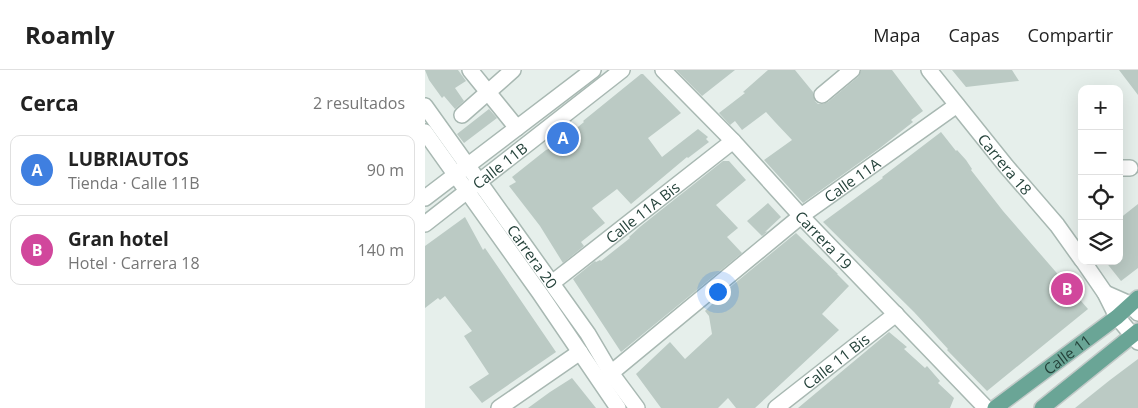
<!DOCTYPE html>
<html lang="es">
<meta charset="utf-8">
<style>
body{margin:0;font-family:"Open Sans",sans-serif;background:#f6f6f6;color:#222}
.controls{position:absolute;right:15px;top:15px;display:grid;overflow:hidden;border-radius:10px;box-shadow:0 5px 20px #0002}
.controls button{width:45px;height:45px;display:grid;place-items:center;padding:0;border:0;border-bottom:1px solid #e0e0e0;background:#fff;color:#222;font:25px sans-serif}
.you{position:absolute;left:292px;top:221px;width:18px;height:18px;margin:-12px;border:4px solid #fff;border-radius:50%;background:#1a73e8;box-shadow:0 0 0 8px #1a73e833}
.badge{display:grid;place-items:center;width:32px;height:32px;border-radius:50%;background:#804e3d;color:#fff;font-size:16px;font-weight:700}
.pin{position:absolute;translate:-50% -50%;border:2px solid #fff;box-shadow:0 1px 5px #0006}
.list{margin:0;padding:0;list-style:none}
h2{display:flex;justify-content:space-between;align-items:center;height:65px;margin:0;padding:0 20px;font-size:21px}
h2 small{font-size:16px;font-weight:400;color:#767676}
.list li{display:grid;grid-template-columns:32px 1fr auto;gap:15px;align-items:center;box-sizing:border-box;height:70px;margin:0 10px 10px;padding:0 10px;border:1px solid #e0e0e0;border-radius:10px}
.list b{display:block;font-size:19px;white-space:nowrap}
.list p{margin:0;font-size:16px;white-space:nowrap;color:#767676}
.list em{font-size:16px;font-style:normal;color:#767676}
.icon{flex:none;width:28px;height:28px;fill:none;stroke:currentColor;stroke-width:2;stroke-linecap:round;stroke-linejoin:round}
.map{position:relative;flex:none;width:713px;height:338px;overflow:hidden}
header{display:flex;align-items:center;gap:30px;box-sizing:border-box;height:70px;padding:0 25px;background:#fff;border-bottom:1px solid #e0e0e0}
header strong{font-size:24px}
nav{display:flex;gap:28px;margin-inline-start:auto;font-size:18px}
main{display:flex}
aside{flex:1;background:#fff}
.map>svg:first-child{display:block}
.building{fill:#bbcac4}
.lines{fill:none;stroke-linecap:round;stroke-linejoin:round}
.minor-casing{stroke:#a8b8b2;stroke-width:18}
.major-casing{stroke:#c2cac8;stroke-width:18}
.minor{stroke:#fff;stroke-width:15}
.major{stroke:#6aa596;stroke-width:15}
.labels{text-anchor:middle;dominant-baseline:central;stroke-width:5;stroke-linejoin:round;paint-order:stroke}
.street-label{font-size:15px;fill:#24423a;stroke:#f7fbf9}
</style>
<header>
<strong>Roamly</strong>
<nav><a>Mapa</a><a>Capas</a><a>Compartir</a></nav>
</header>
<main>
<aside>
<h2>Cerca<small>2 resultados</small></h2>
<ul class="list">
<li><span class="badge" style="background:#3f7fe0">A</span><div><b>LUBRIAUTOS</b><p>Tienda · Calle 11B</p></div><em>90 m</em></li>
<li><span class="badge" style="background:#d1479c">B</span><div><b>Gran hotel</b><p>Hotel · Carrera 18</p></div><em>140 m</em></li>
</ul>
</aside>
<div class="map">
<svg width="713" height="338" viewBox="0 0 713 338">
<rect width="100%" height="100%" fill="#e6efeb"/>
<!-- building -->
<path class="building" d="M0,0H33L41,11L30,18L39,31L30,39L19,26L17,28L4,10Z
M251,0H310L277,26Z
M343,0H370L388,22L390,31L393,34H398L403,32L433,7L436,0H467L498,41L486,50L488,52L455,78L378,133L339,90L367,70L350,52L341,42L317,60L310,51L305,55L294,43L320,23L318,22Z
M527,0H587L594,11L541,17Z
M694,0H713V25Z
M216,4H218L256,43L223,68L237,87L273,59L283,67L281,69L284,72L263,88L262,87L206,134L192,119L167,138L180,153L156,172L159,176L138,193L115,156L84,116L91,112L87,107L121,80L126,78L148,61L159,52L158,51Z
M64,39L72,48L39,73L32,64Z
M516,62L531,81L532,80L541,90L547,99L546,100L578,141L663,239L562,321L522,280L523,279L489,242L398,152L458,108L457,107Z
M298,91H304L321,110L291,135L313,158L302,167L317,183L196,282L148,209L170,191L171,192L175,190L176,191L205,168L204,167L216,156Z
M343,133L356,147L340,162L343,161L337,166L322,151Z
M713,134V198L696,211L680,191H694V149Z
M40,147L58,180L60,178L131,282L57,333L44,317L64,304L39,266L47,261L20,226L15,230L13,228L0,238V176Z
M371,163L413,204H412L424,216L397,244L414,260L330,338H311L303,328L293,338H236L211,304L245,272L260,289L287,264L284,246L280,241L288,233L287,232Z
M464,262L482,277L479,279L500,298L502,296L515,311L513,313L529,328L525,338H373Z
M713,289V338H650L685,310Z
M147,308L171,338H103L125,322Z"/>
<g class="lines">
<!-- minor casing -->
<g class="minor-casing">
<g id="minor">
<path d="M45,0L92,58"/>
<path id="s1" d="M238,0L308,71L376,146L561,338"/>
<path id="s2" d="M504,0L581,96L632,155L657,190"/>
<path d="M397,25L427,0"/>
<path id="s3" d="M0,36L163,264L186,303L212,338"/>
<path d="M37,45L88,0"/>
<path d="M0,62L114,222L193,338"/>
<path d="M694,98H705"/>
<path d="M0,128L168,0"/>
<path id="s4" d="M0,154L197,0"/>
<path d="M658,191L680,223L692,247L713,272"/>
<path id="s5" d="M127,213L308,71"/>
<path d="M680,223L705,234L713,243"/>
<path id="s6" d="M186,303L376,146L532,35"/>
<path d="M74,338L155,282"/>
<path id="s7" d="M351,338L471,244"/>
</g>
</g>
<!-- major casing -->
<g class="major-casing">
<g id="major">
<path id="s8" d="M570,338L692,247L713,228"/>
<path d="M617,338L713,261"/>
</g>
</g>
<!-- minor -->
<use href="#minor" class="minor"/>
<!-- major -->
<use href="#major" class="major"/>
</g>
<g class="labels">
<!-- street labels -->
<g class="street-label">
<text stroke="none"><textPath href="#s2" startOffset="121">Carrera 18</textPath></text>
<text stroke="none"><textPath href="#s4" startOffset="95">Calle 11B</textPath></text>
<text stroke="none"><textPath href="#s6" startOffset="309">Calle 11A</textPath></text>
<text stroke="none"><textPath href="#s5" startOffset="115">Calle 11A Bis</textPath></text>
<text stroke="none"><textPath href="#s1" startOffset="234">Carrera 19</textPath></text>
<text stroke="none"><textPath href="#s3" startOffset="185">Carrera 20</textPath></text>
<text stroke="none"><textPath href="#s8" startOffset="90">Calle 11</textPath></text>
<text stroke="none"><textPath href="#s7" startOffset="76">Calle 11 Bis</textPath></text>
</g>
</g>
</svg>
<div class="controls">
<button>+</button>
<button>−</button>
<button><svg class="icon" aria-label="locate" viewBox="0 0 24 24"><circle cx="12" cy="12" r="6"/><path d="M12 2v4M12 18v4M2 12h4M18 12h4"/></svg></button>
<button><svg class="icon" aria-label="layers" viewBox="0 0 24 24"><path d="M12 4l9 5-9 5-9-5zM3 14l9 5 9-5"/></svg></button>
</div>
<div class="you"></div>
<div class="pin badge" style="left:138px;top:68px;background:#3f7fe0">A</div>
<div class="pin badge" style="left:642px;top:219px;background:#d1479c">B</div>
</div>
</main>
